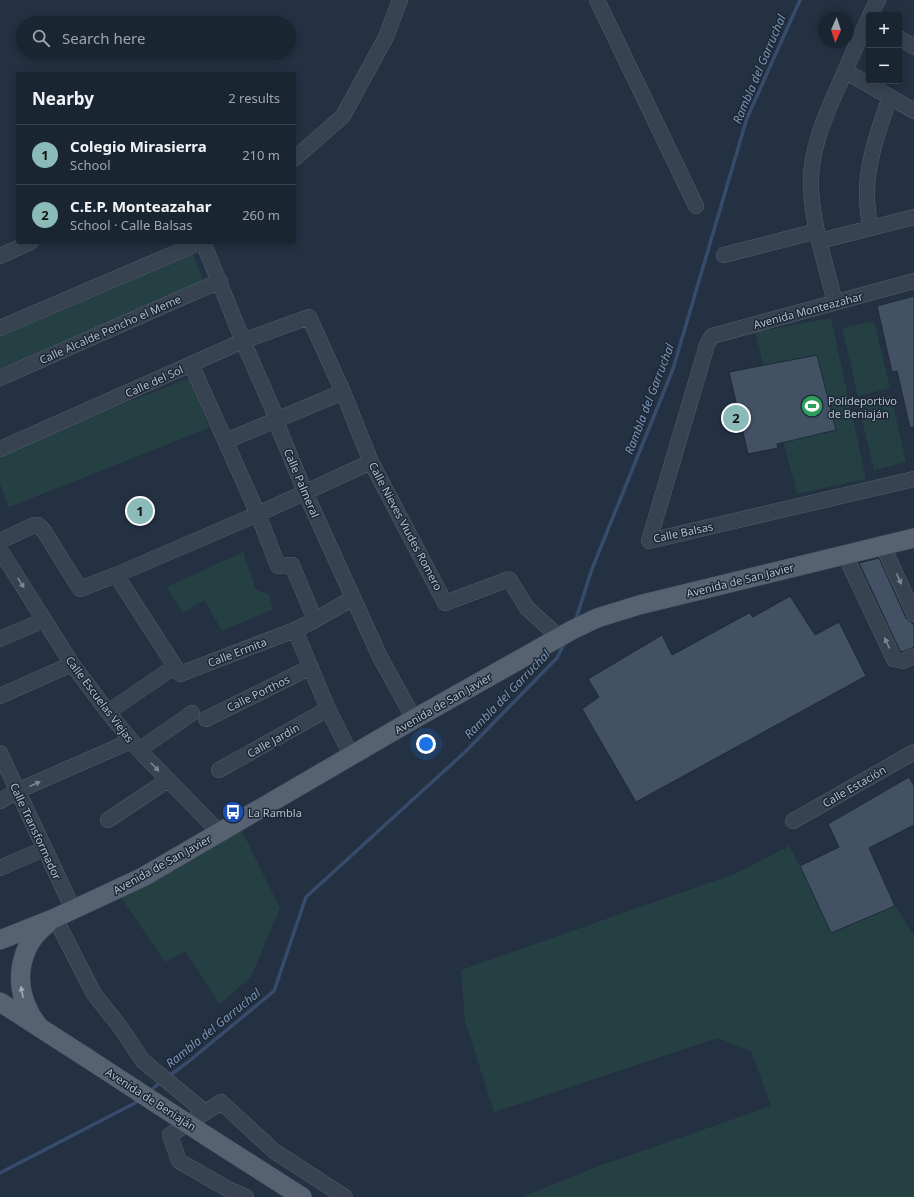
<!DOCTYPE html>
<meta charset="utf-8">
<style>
body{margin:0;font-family:"Noto Sans",sans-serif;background:#27313e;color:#f1f3f6}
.controls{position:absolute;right:12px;top:12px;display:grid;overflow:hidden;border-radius:4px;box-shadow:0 2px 10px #0003}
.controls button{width:36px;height:36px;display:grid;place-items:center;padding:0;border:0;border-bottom:1px solid #38424d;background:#1a2532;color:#f1f3f6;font:20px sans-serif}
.compass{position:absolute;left:818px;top:12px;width:36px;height:36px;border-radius:50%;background:#1a2532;box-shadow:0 2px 10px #0003;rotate:183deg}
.you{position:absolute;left:426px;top:744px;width:14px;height:14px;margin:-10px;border:3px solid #fff;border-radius:50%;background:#1a73e8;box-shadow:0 0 0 6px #1a73e833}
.badge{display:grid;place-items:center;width:26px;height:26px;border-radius:50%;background:#8bbbb9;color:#111;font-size:13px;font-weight:700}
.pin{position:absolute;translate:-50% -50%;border:2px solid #fff;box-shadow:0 1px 4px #0006}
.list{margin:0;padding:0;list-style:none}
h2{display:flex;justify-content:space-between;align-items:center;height:52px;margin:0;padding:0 16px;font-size:17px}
h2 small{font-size:13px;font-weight:400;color:#9fa5ac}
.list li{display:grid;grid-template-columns:26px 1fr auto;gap:12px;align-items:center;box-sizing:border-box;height:60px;padding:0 16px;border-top:1px solid #38424d}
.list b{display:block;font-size:15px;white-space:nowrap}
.list p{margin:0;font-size:13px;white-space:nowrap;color:#9fa5ac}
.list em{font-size:13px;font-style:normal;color:#9fa5ac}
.icon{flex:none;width:22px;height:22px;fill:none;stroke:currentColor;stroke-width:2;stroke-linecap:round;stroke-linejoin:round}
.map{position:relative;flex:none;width:914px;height:1197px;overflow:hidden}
.search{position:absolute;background:#1a2532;box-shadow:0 2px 10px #0003;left:16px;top:16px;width:280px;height:44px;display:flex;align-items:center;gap:10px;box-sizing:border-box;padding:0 14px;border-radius:22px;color:#9fa5ac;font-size:15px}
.panel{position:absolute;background:#1a2532;box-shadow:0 2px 10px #0003;left:16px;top:72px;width:280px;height:172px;border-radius:4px}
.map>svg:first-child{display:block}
.green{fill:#254043}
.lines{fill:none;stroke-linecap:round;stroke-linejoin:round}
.stream{stroke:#364c6a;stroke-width:3.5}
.building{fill:#425164;stroke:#1f2a39}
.minor-casing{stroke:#535e6c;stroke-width:16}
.major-casing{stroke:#414c5b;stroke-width:20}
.minor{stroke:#384352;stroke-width:15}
.major{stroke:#566272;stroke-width:19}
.major-bridge-casing{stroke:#414c5b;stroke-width:20;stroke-linecap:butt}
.major-bridge{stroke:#566272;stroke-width:19}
.oneway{fill:#7c8795}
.oneway2{fill:#a1acba}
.labels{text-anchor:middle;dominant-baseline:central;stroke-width:3;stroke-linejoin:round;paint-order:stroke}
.street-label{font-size:11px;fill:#b4becc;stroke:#1d2837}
.poi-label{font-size:11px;fill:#b4becc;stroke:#1d2837;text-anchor:start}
.water-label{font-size:12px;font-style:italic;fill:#7a94b5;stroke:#1d2837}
</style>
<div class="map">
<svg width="914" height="1197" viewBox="0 0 914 1197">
<rect width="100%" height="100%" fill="#233142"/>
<!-- green -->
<path class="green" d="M191,250L204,281L0,369V332Z
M831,318L866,479L797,494L755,332Z
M874,321L890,388L858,396L842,328Z
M189,378L209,428L9,507L0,484V453Z
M891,396L906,462L874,470L858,404Z
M243,552L256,590L269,594L273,609L222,631L204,600L183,613L167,587Z
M237,821L280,908L251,977L220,1004L185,951L165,962L116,890Z
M789,846L800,866L831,933L895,906L914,935V1197H522L599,1166L771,1106L751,1051L718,1038L494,1112L465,1021L461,970L737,873Z"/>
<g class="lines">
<!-- stream -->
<path class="stream" d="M575,622L592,569L673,369L747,118L800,0
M169,1076L188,1062L274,991L306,897L465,752L557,658L565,642
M150,1091L162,1081
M0,1173L135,1103L140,1099"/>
</g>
<!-- building -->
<path class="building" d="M914,296V427L910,428L897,371L892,372L877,306Z
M817,355L836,430L777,444L778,448L748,454L729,372Z
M879,558L906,618L914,625V647L902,652L900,651L859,563Z
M790,596L815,635L839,622L866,676L636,802L582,709L599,697L588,679L662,635L672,655L749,613L753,617Z
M909,777L914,786V825L869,848L895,906L831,933L800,866L839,847L828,824Z"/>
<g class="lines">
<!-- minor casing -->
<g class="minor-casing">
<path id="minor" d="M597,0L696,206
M870,15L878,0
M899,38L914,47
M845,71L914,111
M294,159L343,116L386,37L400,0
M870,228C869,218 867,207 867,197C866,163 879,129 890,97
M820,241L914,217
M203,242L243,341L277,419L279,429L305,492L380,657L414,719
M724,255L817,231
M0,256L31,242
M914,281L712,336L707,345L649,541L914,479
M835,302C826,266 813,227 811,189C809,149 827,112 843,76C851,57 860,37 869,18
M0,328L201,242
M0,378L220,281
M226,441L343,392
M0,449L243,341L309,317L343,392L371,462L445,603L509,579L527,608L559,637
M0,541L32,526L38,525L44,531L80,589L116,575L180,674L295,630
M883,546L914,614
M0,550L72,664L108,712L139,750L219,832
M845,555L894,659L903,661L914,656
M116,575L258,514L191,364
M315,620L353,598
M0,639L44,620
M0,696L72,664
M108,712L174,667
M206,719L311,667
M139,750L192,713
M0,753L73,909
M351,755L328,709L295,630L315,620L292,565L278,566L258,514L371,462
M219,770L328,709
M0,801L17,791L131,741
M108,820L168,780
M793,821L914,752
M0,868L44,849
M55,918L94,994L118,1024L143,1061L205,1112
M246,1197L226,1188L179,1161L170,1135L221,1102L274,1151L345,1197"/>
</g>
<!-- major casing -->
<g class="major-casing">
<path id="major" d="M0,940L55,918L143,877L414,719L572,630L597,618L639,605L914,538
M0,1002L87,1058
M39,1027C36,1022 31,1017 29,1011C13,981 20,945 47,924
M208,1137L302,1197"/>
</g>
<!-- minor -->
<use href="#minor" class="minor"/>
<!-- major -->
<use href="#major" class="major"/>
<!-- major-bridge casing -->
<g class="major-bridge-casing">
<path id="major-bridge" d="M87,1058L208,1137"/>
</g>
<!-- major-bridge -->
<use href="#major-bridge" class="major-bridge"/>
</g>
<!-- one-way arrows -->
<defs><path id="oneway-solid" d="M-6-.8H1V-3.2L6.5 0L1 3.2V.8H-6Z"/></defs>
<g class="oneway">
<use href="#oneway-solid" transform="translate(899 579) rotate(66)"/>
<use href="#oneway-solid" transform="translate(21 583) rotate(58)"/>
<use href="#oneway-solid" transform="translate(887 643) rotate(-115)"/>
<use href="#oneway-solid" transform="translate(155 767) rotate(46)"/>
<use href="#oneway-solid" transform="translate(35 784) rotate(-24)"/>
</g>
<use class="oneway2" href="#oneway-solid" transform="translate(22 992) rotate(-101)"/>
<!-- icons -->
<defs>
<g id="stadium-disc" transform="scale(1.15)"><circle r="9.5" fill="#2e9e5b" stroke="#1d2837"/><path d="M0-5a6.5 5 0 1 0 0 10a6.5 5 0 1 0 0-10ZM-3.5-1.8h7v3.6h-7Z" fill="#fff"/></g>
<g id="bus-disc" transform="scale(1.15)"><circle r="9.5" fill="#1a4fb4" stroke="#1d2837"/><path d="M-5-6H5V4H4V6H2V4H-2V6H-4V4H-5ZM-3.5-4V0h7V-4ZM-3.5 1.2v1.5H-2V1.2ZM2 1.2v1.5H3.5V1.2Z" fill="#fff"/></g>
</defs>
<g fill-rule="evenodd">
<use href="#stadium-disc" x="812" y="406"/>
<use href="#bus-disc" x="233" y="812"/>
</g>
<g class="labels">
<!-- street labels -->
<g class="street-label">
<text transform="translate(808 310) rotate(-15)">Avenida Monteazahar</text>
<text transform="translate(110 329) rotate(-24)">Calle Alcalde Pencho el Meme</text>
<text transform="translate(154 381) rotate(-24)">Calle del Sol</text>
<text transform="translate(302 483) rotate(67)">Calle Palmeral</text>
<text transform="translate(406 526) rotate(62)">Calle Nieves Viudes Romero</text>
<text transform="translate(683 532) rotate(-12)">Calle Balsas</text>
<text transform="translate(740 580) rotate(-14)">Avenida de San Javier</text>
<text transform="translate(237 652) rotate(-21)">Calle Ermita</text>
<text transform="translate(258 693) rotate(-26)">Calle Porthos</text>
<text transform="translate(100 699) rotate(53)">Calle Escuelas Viejas</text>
<text transform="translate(443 703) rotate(-30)">Avenida de San Javier</text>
<text transform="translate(273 740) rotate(-29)">Calle Jardín</text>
<text transform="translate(854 786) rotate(-30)">Calle Estación</text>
<text transform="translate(36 831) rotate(65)">Calle Transformador</text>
<text transform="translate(162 864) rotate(-29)">Avenida de San Javier</text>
<text transform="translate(151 1099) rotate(33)">Avenida de Beniaján</text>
</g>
<!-- poi labels -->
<g class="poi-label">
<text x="828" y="400">Polideportivo<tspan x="828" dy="13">de Beniaján</tspan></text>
<text x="248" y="812">La Rambla</text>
</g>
<!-- water labels -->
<g class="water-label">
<text transform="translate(759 69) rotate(-67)">Rambla del Garruchal</text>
<text transform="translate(649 399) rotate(-69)">Rambla del Garruchal</text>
<text transform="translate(507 694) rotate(-46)">Rambla del Garruchal</text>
<text transform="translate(213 1028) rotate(-39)">Rambla del Garruchal</text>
</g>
</g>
</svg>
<div class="controls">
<button>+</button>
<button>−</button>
</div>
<svg class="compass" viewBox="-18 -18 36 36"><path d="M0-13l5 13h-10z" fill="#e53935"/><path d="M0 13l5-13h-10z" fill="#9fa5ac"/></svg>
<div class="you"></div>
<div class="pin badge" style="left:140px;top:511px">1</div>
<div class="pin badge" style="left:736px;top:418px">2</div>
<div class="search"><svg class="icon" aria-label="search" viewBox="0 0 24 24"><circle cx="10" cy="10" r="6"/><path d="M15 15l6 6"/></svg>Search here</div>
<section class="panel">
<h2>Nearby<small>2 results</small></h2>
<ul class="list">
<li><span class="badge">1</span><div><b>Colegio Mirasierra</b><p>School</p></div><em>210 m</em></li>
<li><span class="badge">2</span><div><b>C.E.P. Monteazahar</b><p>School · Calle Balsas</p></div><em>260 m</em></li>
</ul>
</section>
</div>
